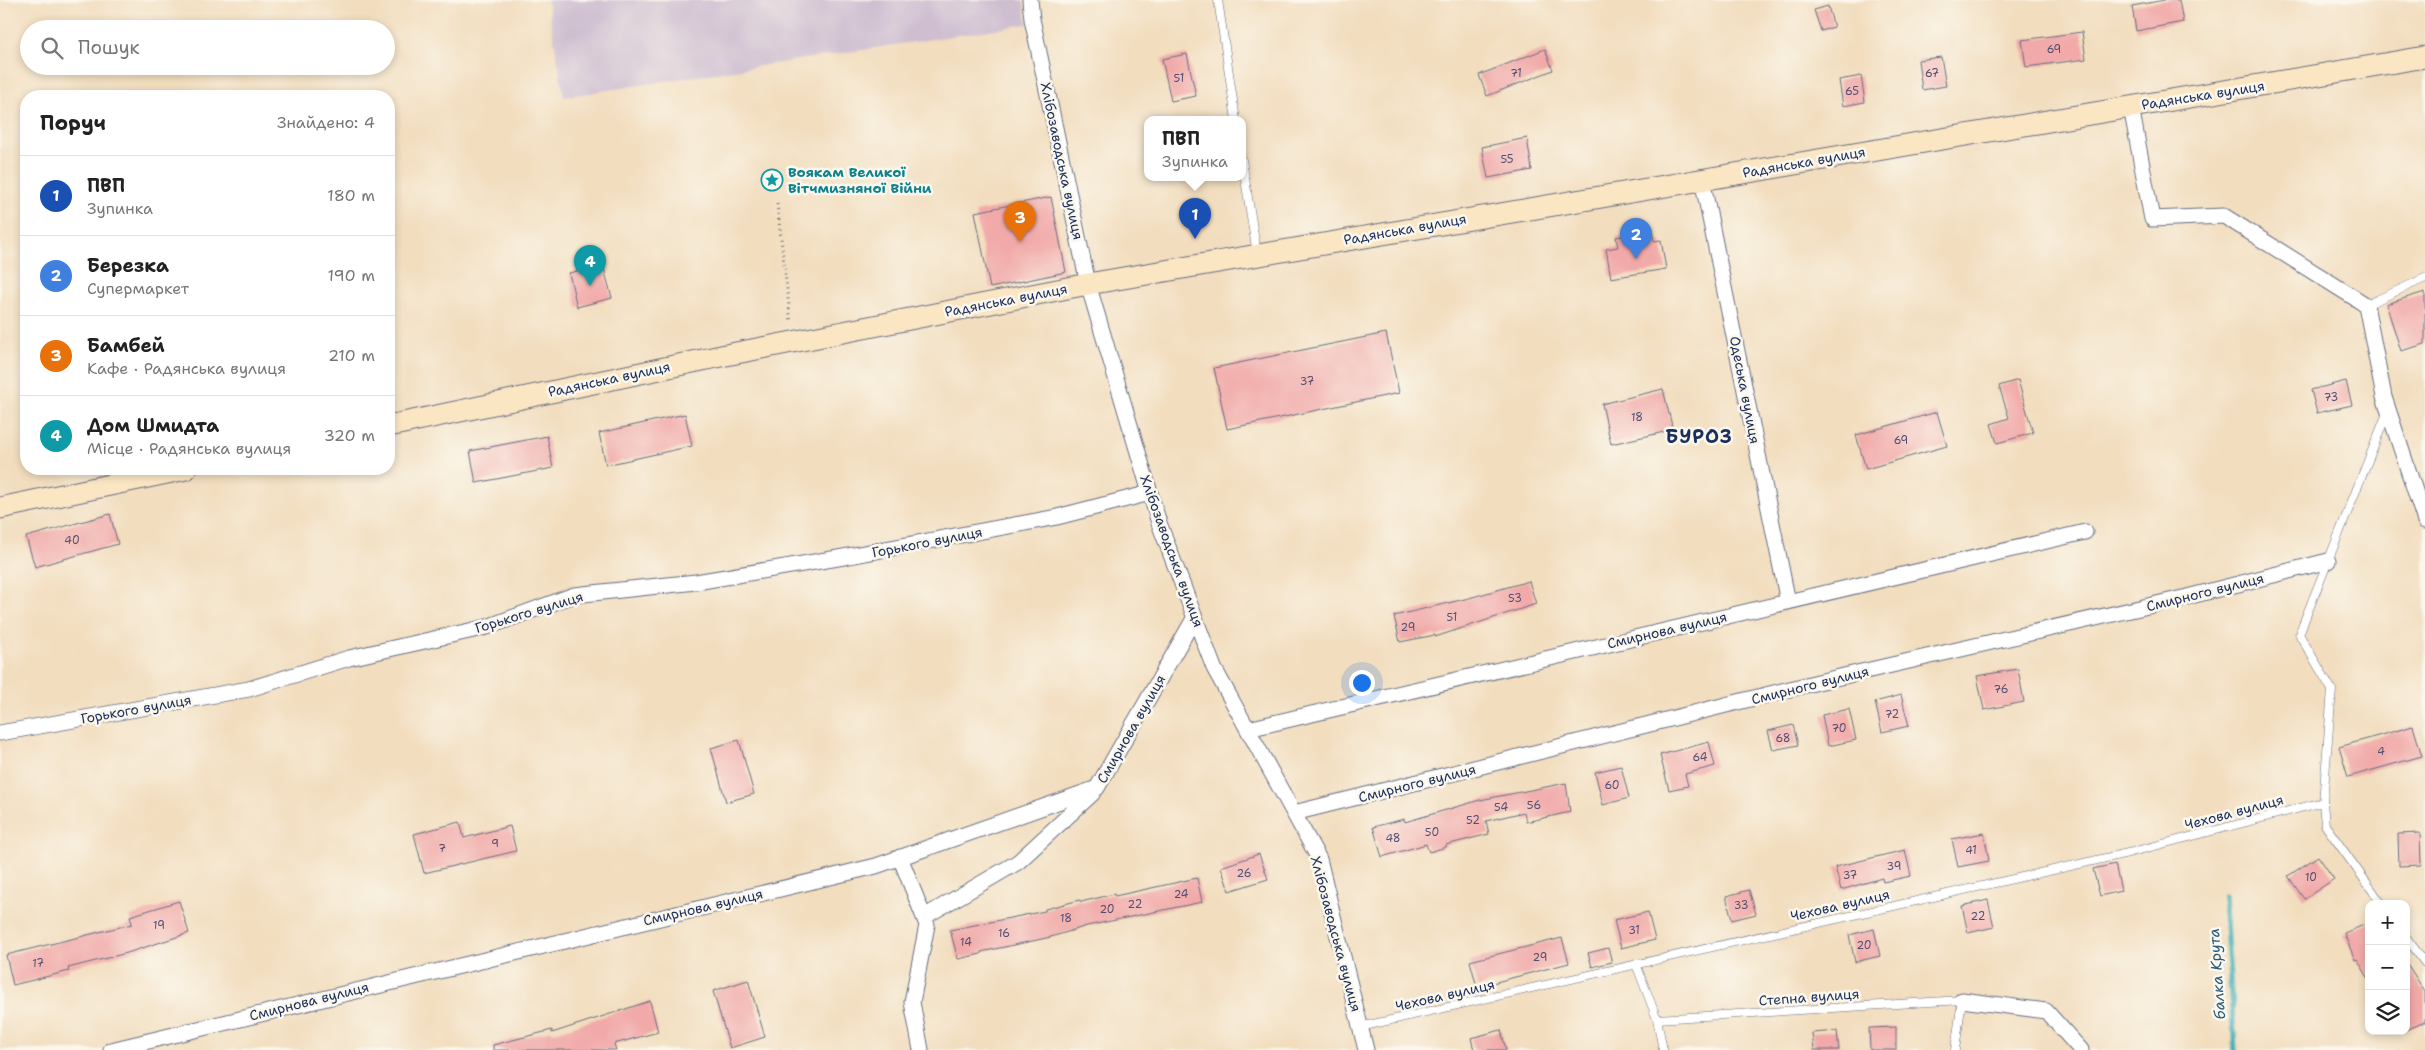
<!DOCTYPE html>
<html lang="uk">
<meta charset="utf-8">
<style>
body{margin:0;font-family:"Shantell Sans",sans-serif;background:#f2f2f2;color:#222}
.controls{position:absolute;right:15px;bottom:15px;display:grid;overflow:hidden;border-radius:10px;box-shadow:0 2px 8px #0003}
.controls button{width:45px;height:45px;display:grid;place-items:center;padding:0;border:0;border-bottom:1px solid #e0e0e0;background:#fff;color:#222;font:25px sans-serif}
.you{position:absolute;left:1361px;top:682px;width:18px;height:18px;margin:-12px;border:4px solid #fff;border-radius:50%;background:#1a73e8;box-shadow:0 0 0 8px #1a73e833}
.badge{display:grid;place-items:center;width:32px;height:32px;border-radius:50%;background:#0f766e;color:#fff;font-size:16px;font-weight:700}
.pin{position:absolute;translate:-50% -41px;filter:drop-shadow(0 1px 2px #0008)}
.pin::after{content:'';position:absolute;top:26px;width:18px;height:15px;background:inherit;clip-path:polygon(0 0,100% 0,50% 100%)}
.popup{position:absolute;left:1144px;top:116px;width:102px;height:65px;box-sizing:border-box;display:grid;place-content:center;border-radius:10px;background:#fff;filter:drop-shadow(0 1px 4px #0005);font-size:16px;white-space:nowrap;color:#767676}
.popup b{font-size:19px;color:#222}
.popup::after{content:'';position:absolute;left:50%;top:100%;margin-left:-10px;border:10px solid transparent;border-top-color:#fff}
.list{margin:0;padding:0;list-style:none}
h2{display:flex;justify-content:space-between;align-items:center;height:65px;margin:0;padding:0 20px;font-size:21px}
h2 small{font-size:16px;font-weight:400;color:#767676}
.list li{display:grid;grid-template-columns:32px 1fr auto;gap:15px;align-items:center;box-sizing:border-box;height:80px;padding:0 20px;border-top:1px solid #e0e0e0}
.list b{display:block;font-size:19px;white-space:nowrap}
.list p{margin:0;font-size:16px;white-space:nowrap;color:#767676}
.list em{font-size:16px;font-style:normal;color:#767676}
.icon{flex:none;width:28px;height:28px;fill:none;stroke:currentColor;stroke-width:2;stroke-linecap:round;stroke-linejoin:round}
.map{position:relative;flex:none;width:2425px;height:1050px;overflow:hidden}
.search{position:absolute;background:#fff;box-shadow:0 2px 8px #0003;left:20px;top:20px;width:375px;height:55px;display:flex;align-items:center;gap:12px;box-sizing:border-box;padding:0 18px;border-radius:28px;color:#767676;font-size:19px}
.panel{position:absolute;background:#fff;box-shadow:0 2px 8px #0003;left:20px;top:90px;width:375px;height:385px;border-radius:20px}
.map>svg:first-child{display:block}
.industrial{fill:#cebed0}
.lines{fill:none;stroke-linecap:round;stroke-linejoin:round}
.stream{stroke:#3caeb6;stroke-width:5.5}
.building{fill:#f1aaa9}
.lane-casing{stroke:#666c80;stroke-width:9}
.street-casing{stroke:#666c80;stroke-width:17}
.secondary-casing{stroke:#666c80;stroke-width:23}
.path{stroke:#666c80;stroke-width:3;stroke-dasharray:1 4;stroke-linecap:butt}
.lane{stroke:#fff;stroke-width:8}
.street{stroke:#fff;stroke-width:15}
.secondary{stroke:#fbe6c4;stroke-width:21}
.labels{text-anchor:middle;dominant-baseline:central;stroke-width:5;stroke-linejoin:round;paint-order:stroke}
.number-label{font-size:11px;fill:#504e71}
.street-label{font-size:14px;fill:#1b2f5e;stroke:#fbf7ec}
.culture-label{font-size:14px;font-weight:bold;fill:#0d838f;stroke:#fbf7ec;text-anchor:start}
.water-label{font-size:15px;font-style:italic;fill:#275b7d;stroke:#fbf7ec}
.district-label{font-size:19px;font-weight:bold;letter-spacing:1px;fill:#1b2f5e;stroke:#fbf7ec}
</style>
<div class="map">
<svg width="2425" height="1050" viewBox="0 0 2425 1050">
<rect width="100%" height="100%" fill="#fbf7ec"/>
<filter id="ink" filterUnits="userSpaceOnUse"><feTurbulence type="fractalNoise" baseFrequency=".02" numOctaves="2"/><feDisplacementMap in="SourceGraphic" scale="10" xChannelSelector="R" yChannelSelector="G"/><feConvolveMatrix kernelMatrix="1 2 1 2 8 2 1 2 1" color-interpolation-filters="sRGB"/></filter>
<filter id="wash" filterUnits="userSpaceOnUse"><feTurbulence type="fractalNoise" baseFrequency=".0096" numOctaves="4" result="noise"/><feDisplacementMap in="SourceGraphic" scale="20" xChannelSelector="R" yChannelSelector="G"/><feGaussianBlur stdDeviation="1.12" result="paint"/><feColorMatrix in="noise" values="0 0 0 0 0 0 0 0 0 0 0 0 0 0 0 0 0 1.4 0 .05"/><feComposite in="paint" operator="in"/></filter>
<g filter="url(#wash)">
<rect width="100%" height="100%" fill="#f2ddbe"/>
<!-- industrial -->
<path class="industrial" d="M547,0H1023L1028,24L564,97Z"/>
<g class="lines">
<!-- stream -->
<path class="stream" d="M2224,896L2235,1050"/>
</g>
<g id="blocks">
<!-- building -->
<path class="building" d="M2165,0H2179L2183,22L2136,31L2132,6Z
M1828,6L1834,27L1821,31L1814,10Z
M2082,32L2086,59L2026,67L2022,40Z
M1545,49L1553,70L1487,96L1479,75Z
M1187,54L1196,96L1171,101L1162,59Z
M1941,57L1946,86L1922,90L1918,60Z
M1861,76L1865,102L1843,106L1839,80Z
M1527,138L1532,170L1488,178L1482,147Z
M1051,197L1066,272L990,288L975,212Z
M1652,231L1654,241L1661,240L1666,269L1611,278L1606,249L1618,247L1616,237Z
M603,265L612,298L577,307L569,273Z
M2425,292V344L2401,351L2386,304Z
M1386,333L1399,393L1227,429L1214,368Z
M2018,380L2033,433L1997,443L1991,424L2009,418L1999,386Z
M2346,381L2352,405L2317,413L2311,390Z
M1663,389L1673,430L1611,444L1602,404Z
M1937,412L1947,446L1866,469L1856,435Z
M685,414L692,446L606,465L599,433Z
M547,436L553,468L476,483L470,451Z
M110,514L118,544L35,567L26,537Z
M1529,581L1536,604L1435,637V635L1400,642L1394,616L1469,598Z
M2018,669L2024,702L1984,710L1977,676Z
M1901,695L1909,726L1882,732L1875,702Z
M1849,709L1856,740L1828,746L1822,715Z
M1793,725L1798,745L1773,750L1768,731Z
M2413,726L2422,756L2348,777L2339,747Z
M739,740L754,794L726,802L711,748Z
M1709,742L1715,766L1685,774L1688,786L1669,790L1660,755Z
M1621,766L1629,798L1603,805L1595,772Z
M1566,783L1570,812L1526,822L1524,812L1486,821L1489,834L1446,845V847L1429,852L1426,844L1382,857L1373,827L1404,819L1405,822L1480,800Z
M460,822L464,838L510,826L516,851L424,873L414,834Z
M1984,833L1989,861L1958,867L1952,839Z
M2420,833L2421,865L2399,866L2398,834Z
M1905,850L1911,876L1883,882L1882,878L1841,890L1835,867Z
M1259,854L1268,879L1229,891L1221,867Z
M2318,856L2334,879L2304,899L2288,876Z
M2115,864L2121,891L2100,896L2093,869Z
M1197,878L1202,902L1087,926L1051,937L981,952V954L958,959L950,930L1045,911V909L1080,900L1081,902L1114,894L1115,896Z
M1749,890L1756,914L1732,920L1726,896Z
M1988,900L1994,927L1968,933L1962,906Z
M179,901L189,933L127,953L68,968L69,971L13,985L6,955L132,924L130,916Z
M1648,912L1655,940L1621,948L1614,920Z
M2369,923V979L2357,959L2355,960L2344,933Z
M1874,929L1880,956L1855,962L1849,935Z
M1562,938L1569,963L1477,987L1470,961Z
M1608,948L1612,962L1592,967L1588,953Z
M2406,962L2425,992V1022L2406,1030Z
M748,980L765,1037L730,1048L713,991Z
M650,1001L658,1032L614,1044L616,1050H493V1045L552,1030V1033Z
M1896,1027V1050H1870L1869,1028Z
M1501,1030L1506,1050H1474L1471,1038Z
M1837,1031L1839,1050H1814L1812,1033Z"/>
</g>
</g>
<g filter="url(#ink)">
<use href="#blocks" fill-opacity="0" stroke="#666c80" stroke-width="1"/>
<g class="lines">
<!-- lane casing -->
<g class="lane-casing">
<path id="lane" d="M1218,0L1236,120
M1242,160L1257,254
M2366,305L2425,278
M2382,904L2325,825L2323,802L2332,690L2299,634L2387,413
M2406,937L2425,963
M1636,964L1657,1019L1663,1050
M1657,1019L1962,1000L1955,1050
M1360,1027L2128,853L2323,802"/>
</g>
<!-- street casing -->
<g class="street-casing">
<path id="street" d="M1030,0L1032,19L1088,284L1159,523L1214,668L1319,859L1366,1050
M2131,107L2152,219L2224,216L2366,305L2384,397L2425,521
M1702,179L1788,602
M1248,729L2085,532
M0,733L249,689L349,658L487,627L574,595L696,582L838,558L1057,517L1150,493
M1294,813L1818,682L2187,597L2328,561
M900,857L927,925L912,1002L921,1050
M924,917L1018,862L1093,793
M1962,1000L2046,1011L2081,1050
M111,1050L876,866L1097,788L1195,617"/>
</g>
<!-- secondary casing -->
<g class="secondary-casing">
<path id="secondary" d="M389,426L726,355L1088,284L2425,57
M0,508L186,469"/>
</g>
<!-- path -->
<path class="path" d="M777,204L791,323"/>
<!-- lane -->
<use href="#lane" class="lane"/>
<!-- street -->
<use href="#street" class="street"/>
<!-- secondary -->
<use href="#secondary" class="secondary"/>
</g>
</g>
<!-- icons -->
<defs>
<g id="sight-ring" transform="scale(1.125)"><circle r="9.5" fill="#fbf7ec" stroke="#0f9aa8" stroke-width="1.5"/><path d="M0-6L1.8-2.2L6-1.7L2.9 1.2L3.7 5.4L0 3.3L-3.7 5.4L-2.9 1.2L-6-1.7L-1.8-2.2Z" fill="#0f9aa8"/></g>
</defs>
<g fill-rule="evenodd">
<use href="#sight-ring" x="772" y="180"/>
</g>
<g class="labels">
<!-- number labels -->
<g class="number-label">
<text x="2054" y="49">69</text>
<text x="1516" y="73">71</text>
<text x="1932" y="73">67</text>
<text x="1179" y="78">51</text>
<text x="1852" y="91">65</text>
<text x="1507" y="159">55</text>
<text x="1307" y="381">37</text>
<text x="2331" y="397">73</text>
<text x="1637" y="417">18</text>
<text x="1901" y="440">69</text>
<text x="72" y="540">40</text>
<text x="1515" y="598">53</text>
<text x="1452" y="617">51</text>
<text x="1408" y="627">29</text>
<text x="2001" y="689">76</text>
<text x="1892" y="714">72</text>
<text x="1839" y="728">70</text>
<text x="1783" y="738">68</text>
<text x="2381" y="751">4</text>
<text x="1700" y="757">64</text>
<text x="1612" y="785">60</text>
<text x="1534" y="805">56</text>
<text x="1501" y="807">54</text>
<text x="1473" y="820">52</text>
<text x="1432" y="832">50</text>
<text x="1393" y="838">48</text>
<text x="495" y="843">9</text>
<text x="442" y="848">7</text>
<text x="1971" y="850">41</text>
<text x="1894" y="866">39</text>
<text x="1244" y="873">26</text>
<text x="1850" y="875">37</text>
<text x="2311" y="877">10</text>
<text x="1181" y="894">24</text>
<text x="1135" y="904">22</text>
<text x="1741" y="905">33</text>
<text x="1107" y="909">20</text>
<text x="1978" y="916">22</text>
<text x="1066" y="918">18</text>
<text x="159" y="925">19</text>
<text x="1634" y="930">31</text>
<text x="1004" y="933">16</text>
<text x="966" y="942">14</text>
<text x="1864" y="945">20</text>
<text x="1540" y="957">29</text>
<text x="38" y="963">17</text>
</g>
<!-- street labels -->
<g class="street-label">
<text transform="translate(2203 95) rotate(-9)">Радянська вулиця</text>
<text transform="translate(1062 161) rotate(78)">Хлібозаводська вулиця</text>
<text transform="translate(1804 162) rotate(-10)">Радянська вулиця</text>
<text transform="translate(1405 229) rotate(-10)">Радянська вулиця</text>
<text transform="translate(1006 300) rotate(-11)">Радянська вулиця</text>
<text transform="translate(609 379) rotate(-12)">Радянська вулиця</text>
<text transform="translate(1745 390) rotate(79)">Одеська вулиця</text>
<text transform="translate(927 542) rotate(-11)">Горького вулиця</text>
<text transform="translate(1172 551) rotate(70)">Хлібозаводська вулиця</text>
<text transform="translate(2205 592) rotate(-14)">Смирного вулиця</text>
<text transform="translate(529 612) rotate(-17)">Горького вулиця</text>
<text transform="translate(1667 630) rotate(-13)">Смирнова вулиця</text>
<text transform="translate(1810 685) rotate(-14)">Смирного вулиця</text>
<text transform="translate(136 709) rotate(-10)">Горького вулиця</text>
<text transform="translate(1131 729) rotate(-60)">Смирнова вулиця</text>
<text transform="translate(1417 783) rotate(-14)">Смирного вулиця</text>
<text transform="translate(2234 812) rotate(-15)">Чехова вулиця</text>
<text transform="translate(1840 905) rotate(-13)">Чехова вулиця</text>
<text transform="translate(703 907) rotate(-13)">Смирнова вулиця</text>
<text transform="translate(1336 934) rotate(75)">Хлібозаводська вулиця</text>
<text transform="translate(1445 995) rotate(-13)">Чехова вулиця</text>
<text transform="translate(1809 997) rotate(-4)">Степна вулиця</text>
<text transform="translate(309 1001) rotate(-14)">Смирнова вулиця</text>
</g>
<!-- culture labels -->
<g class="culture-label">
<text x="788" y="172">Воякам Великої<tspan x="788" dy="16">Вітчмизняної Війни</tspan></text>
</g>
<!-- water labels -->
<g class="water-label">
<text transform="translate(2217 974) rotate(-94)">балка Крута</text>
</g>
<!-- district labels -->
<g class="district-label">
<text x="1699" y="436">БУРОЗ</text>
</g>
</g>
</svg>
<div class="controls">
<button>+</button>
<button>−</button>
<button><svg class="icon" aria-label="layers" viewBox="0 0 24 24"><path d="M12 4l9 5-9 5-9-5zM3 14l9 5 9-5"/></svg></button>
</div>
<div class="you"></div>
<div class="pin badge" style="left:1195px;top:239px;background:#1a4fb4">1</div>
<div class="popup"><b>ПВП</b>Зупинка</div>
<div class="pin badge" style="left:1636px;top:259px;background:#3f7fe0">2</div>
<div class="pin badge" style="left:1020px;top:242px;background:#e8710a">3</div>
<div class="pin badge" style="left:590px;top:286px;background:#0f9aa8">4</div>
<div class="search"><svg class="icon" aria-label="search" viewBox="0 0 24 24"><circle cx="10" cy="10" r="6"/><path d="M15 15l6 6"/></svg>Пошук</div>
<section class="panel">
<h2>Поруч<small>Знайдено: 4</small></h2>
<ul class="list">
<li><span class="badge" style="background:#1a4fb4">1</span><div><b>ПВП</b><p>Зупинка</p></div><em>180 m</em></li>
<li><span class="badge" style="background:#3f7fe0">2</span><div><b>Березка</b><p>Супермаркет</p></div><em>190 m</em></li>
<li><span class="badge" style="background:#e8710a">3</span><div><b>Бамбей</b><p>Кафе · Радянська вулиця</p></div><em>210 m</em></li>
<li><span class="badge" style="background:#0f9aa8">4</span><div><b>Дом Шмидта</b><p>Місце · Радянська вулиця</p></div><em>320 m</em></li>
</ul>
</section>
</div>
